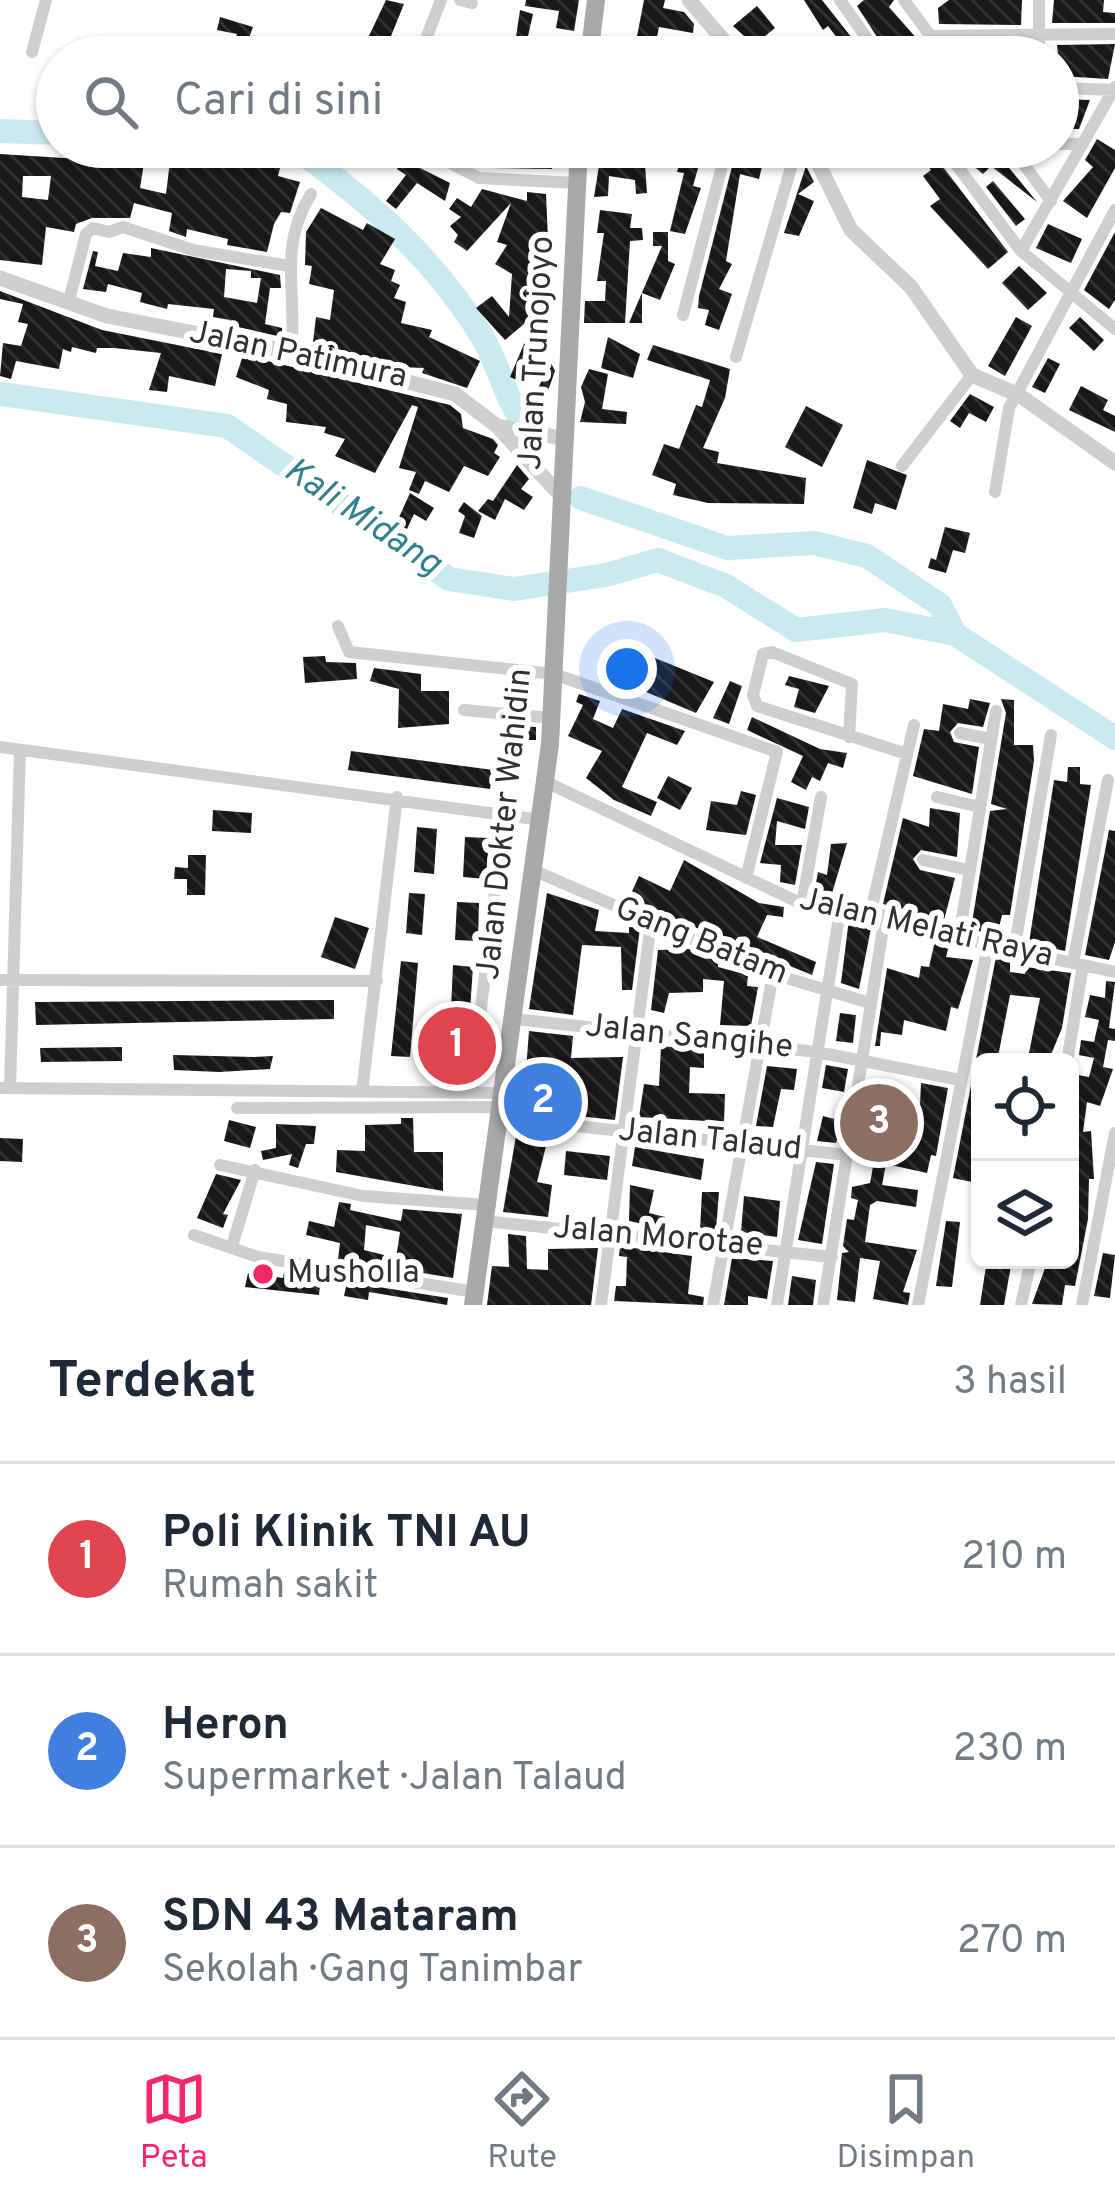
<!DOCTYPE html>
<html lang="id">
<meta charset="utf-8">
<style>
body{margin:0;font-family:Overpass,sans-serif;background:#f2f2f3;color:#1f2937}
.controls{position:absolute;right:36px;bottom:36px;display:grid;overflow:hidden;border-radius:18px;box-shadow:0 3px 9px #0004}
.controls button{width:108px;height:108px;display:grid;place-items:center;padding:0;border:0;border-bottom:3px solid #e0e1e3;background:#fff;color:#1f2937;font:60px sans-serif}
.you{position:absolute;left:627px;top:669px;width:42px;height:42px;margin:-30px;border:9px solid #fff;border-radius:50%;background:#1a73e8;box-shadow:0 0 0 18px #1a73e833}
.badge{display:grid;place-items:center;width:78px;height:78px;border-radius:50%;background:#f42769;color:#fff;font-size:39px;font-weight:700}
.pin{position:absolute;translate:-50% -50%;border:6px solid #fff;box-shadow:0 3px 12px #0006}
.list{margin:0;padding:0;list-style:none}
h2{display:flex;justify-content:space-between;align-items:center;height:156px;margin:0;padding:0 48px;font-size:51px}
h2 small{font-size:39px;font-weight:400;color:#747a83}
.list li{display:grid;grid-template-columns:78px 1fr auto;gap:36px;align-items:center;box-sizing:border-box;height:192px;padding:0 48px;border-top:3px solid #e0e1e3}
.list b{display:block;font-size:45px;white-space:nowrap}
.list p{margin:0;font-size:39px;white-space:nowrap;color:#747a83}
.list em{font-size:39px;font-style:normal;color:#747a83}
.icon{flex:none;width:66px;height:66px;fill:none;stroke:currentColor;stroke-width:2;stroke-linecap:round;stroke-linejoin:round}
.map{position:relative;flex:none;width:1115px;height:1305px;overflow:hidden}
.search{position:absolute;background:#fff;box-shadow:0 3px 9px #0004;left:36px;right:36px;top:36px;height:132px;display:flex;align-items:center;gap:30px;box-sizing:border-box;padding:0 42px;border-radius:66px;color:#747a83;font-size:45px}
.sheet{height:732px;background:#fff}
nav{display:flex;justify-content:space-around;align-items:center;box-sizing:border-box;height:168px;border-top:3px solid #e0e1e3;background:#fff;font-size:33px;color:#747a83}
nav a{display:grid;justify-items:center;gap:6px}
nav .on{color:#f42769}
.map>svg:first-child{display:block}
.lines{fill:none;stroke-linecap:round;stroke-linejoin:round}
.river{stroke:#c9eaf0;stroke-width:24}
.building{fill:url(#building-back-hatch);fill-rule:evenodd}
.minor{stroke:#cecece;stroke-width:12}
.tertiary{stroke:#cecece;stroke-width:15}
.primary{stroke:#a9a9a9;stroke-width:18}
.poi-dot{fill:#f42769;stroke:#fff;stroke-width:4.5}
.labels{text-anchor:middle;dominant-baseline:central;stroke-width:12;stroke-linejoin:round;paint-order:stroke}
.street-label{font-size:33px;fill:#313131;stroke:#fff}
.poi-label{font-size:33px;fill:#313131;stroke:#fff;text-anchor:start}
.water-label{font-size:36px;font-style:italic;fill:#33818d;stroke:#fff}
</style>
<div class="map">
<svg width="1115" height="1305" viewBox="0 0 1115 1305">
<defs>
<pattern id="building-back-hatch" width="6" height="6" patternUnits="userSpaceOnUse" patternTransform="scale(3)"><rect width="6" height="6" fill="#181818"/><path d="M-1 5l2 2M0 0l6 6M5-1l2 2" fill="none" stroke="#313131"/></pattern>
</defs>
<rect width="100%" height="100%" fill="#fff"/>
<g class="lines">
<!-- river -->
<path class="river" d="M0,131L57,133
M293,147C369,200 434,258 483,338C499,366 504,395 523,422
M0,394L227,426L449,579L514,589L606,575L658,560L726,586L796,630L885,620L955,634L1115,738
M581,498L727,548L814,543L867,556L940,605L955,634"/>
</g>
<!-- building -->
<path class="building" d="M386,0L404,4L389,41L402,44L399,57H359Z
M526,0H579L574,31L556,28L559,11L525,6Z
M644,0H665L663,8L684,12L694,24L693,33L659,27L653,57H633Z
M804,0H822L867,57H826L841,43L828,26L823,30Z
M864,0H894L889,7L933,57H890L857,6Z
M949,0H1022L1021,25L939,24L938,8Z
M1054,0H1104L1103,12L1115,13V23H1052Z
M757,6L775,28L754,45L733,26Z
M520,10L533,14L526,45L545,46L544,57H513Z
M220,17L253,27L245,49L233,45L237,34L217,30Z
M1115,44L1108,79L1060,76L1057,45Z
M1028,45V57H966V46Z
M1058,99L1090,100L1079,129H1058Z
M1097,139L1115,150V168L1087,218L1063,201L1093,167L1085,160Z
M243,147H257L255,153L282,160L278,176L300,182L290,213L281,212L274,224L267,252L227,245L228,239L187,229L186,237L169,231L172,213L134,203L130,218H92L76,224L74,232L46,227L42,265L0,260V154L144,163L140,188L166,194L170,161L192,163L193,157L238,165ZM23,176H51L48,200L22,197Z
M381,147H401L418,158L414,165L450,183L445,201L417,183L396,209L386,201L406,175L397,169L402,161Z
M493,147L554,155L552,169L491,168Z
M602,147H704L693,186L701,188L685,234L670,231L684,173L677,172L679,165H645L647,193L636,194L635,180L609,176L608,196L594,197Z
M737,147L764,158L759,179L740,174L726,261L732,264L719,289L732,294L719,330L705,325L709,310L698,308L699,296Z
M912,147H925L940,163L1008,252L988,269L930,206L940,199L923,176L931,170Z
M972,147H992L1037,202L991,166L983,174L971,164L963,152Z
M806,166L814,182L798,194L814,201L799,236L784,233Z
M993,181L1025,219L1016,226L986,187Z
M482,189L527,201V192L546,194L549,261L539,260L537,313L542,300L543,350L528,385L510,377L537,313L505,340L476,308L492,296L509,317L512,274L495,264L507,245L497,242L511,203L467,251L454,242L458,235L450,226L461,217L449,209L457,198L471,207Z
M321,208L363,230L367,223L395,239L380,264L395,270L391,281L400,285L394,298L406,302L401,323L432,330L429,337L480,361L467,388L422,373L424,368L399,367L313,342L316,317L330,320L334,290L309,284L312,266L305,265L306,232Z
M600,210L632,214L630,228H642L643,240L630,241L625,323H584L585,301H605L606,281H597L604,233H597Z
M1048,224L1082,239L1071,263L1036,248Z
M653,232H668V261L675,264L660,300L642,293V323H629L662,246H653Z
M1115,232V300L1109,309L1084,290Z
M151,248L280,275L281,288H270L265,324L282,328V337L229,325L230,320L213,317L214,309L168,304L167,309L140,302L142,293L108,284L106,292L83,289L93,251L98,252L95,266L118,271L123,253L151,257ZM226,269L251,271V278H261L257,303L224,297Z
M1019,266L1047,293L1028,310L1002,283Z
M0,291L102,330L222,354L215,386L169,376L167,392L149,390L161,353L114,348H97L96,353L72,347L71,352L63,349L59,369L16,361L11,379L0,376L3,343L21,346L28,324L18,322L23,304L0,299Z
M1016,317L1032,326L1005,376L988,366Z
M1080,317L1104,340L1094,351L1069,328Z
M608,337L640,354L633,378L601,368Z
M653,345L730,369L725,398L703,448L719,452L717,463L806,478L804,504L708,503L673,495L676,484L652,475L664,444L679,449L696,405L702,407L710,380L647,360Z
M243,355L450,405L461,414L463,428L493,439L498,445L494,453L500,457L488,476L464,466L449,492L425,481L419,494L409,490L416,472L399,468L418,407L412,405L375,473L335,456L345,439L324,433L326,427L286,422L287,404L267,399L269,390L236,377Z
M1048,358L1060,364L1045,393L1032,387Z
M551,363L555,371L539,416L526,411Z
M589,369L608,374L602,409L627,412L626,424L580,422L585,402L581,387Z
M1081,386L1108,400L1103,410L1115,416V432L1069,410Z
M970,394L994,407L986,422L969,413L960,428L950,421Z
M806,406L843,425L822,467L785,447Z
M867,460L907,475L896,510L875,503L872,514L853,508Z
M517,465L529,479L521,489L533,497L524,510L505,499L495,520L478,511L488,499L493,501Z
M410,493L434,508L426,521L414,514L407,529L396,524Z
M464,502L482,516L474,538L459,533L465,516L458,511Z
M945,527L970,533L965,553L953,550L946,573L928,568L931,558L936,560Z
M325,656L326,662L356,663L357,679L305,683L303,657Z
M650,656L714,682L696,713L632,686Z
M374,668L421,674V691H449V724L398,728L399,689L370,681Z
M789,676L829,686L815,713L794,707L799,689L785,685Z
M730,681L742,686L729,724L713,718Z
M579,694L600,701L593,719L613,728L622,709L685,731L677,745L647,733L622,787L657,802L651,816L614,800L586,778L602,751L568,736L583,705L576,702Z
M970,699L990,703L983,727L958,723L950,732L954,742L979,747L972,794L913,776L924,729L939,731L943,704L968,709Z
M1001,699L1014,700V745H1033L1034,761L1010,915H1002L997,936L971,929L990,811L1007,809L991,804L1006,713Z
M752,717L820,749L847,753L843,768L828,763L820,781L812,777L806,790L791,782L803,756L747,730Z
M503,725L536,727V740H503Z
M351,751L493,770L490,789L348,770Z
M1068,767H1080V784L1091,785L1065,951L1029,943L1054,780L1067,782Z
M668,776L692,788L680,810L657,798Z
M741,791L756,795L746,835L706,830L711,801L737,805Z
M777,798L809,807L805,829L777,821L775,845H802L795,885L780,882L781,865L760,863Z
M930,808L960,813L957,857L921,850L913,859L920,870L955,878L944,920L883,904L903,818L929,827Z
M213,810L252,813L251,833L212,831Z
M417,827L437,829L434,874L414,872Z
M1109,830L1115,831V942L1109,960L1085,955Z
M465,837L489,838L486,879L463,877Z
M847,843L830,900L814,894L818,872L827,875L831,844Z
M188,855H206L205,895H187V879H174L175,867L188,868Z
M684,860L759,903L784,907L783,917L767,915L757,937L816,962L812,975L628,900L639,876L670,891Z
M409,893L425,894L422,935L406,933Z
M547,893L599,910L595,931L629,933V927L640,928L632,990H622L621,947L582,945L573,1015L529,1009Z
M457,902L479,903L478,941L455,940Z
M335,917L369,928L355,969L321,957Z
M849,919L872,923L859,989L841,983Z
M935,941L949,945L946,957L973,960L958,1009L951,1007L946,1031L904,1020L902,1035L881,1032L880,1046H875L887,968L919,978L921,966L929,967Z
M689,949L718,962V967L748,975L747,986L758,987L751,1026L720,1025L724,981L703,979V992L669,993L664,1013L651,1010L658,950Z
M996,957L1010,961V972L1025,974L1026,967L1071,973L1062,1028L1048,1062L1028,1058L1040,998L1010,995L997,1062H980V1151L972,1182L953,1178Z
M401,961L418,963L410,1057L391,1056Z
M453,965L473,967L470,1010L451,1009Z
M1106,981L1115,982L1109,1028L1115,1029V1041L1108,1040L1103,1067L1113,1069L1100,1106L1087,1102L1083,1132L1091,1131L1094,1179H1089L1088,1219L1075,1286L1065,1285L1062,1305L1032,1304L1048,1260H1070V1088L1072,1074L1089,1077L1094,1058L1079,1055L1081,1040L1094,1042L1099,1020L1085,1017L1090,995L1105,998Z
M334,1000V1019L36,1025L35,1002Z
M840,1013L856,1015L853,1043L836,1041Z
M443,1031L466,1033L463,1062L440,1060Z
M529,1031L573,1036L571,1058L623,1057L615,1120L523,1110Z
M661,1046L704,1050V1068L690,1067L689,1093L725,1094L724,1122L639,1117L644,1084L659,1086Z
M122,1047V1061L41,1062L40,1048Z
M173,1055L254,1057L273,1056L270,1069L219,1072L174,1070Z
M826,1065L848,1069L844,1092L822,1088Z
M767,1066L797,1069L794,1090L781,1089L773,1127L756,1126Z
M921,1083L948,1088L936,1156L931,1155L927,1173L886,1164L882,1185L918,1190L916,1207L877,1201L870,1205L865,1242L917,1250L903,1292L910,1293L908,1305L873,1299L880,1261L860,1258L855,1302L837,1300L842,1253L849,1252L843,1246L847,1219L854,1220L858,1200L851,1198L852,1187L870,1183L886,1097L920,1105Z
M823,1116L842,1121L836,1143L817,1141Z
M401,1118H413L414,1152H443V1191L336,1172L337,1150L365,1151V1125L401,1124Z
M229,1120L256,1127L250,1148L224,1141Z
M276,1124L316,1126L314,1144H306L298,1168L289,1165L292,1154L263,1160L261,1151L276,1148Z
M517,1130L549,1134L537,1182L552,1185L548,1217L503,1212Z
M0,1138L23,1139L22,1162L0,1161Z
M635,1147L704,1159L701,1180L632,1166Z
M566,1151L610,1156L607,1180L564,1175Z
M816,1162L834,1164L822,1244L798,1240Z
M216,1174L241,1180L223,1214L228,1215L223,1228L197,1218Z
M630,1185L654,1190L649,1213L665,1217L662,1228L629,1221Z
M702,1192H719L716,1230L700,1229Z
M744,1196L780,1201L777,1237L741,1232Z
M339,1202L351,1204L350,1210L401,1221L403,1209L462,1214L453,1278L338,1259L340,1243L306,1235L309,1221L334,1227ZM366,1225L400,1232L396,1258L364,1250Z
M946,1221L960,1222L952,1287L936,1286Z
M508,1234L526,1236L527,1269L548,1270V1249L598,1248L591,1305H487L492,1266L509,1267Z
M620,1246L692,1256L688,1294L704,1297L703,1305L614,1301L616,1286H626L627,1257L619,1256Z
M1103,1253L1115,1255L1110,1298L1094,1296Z
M732,1258L773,1261L767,1299L748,1296V1305H724Z
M987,1260H1012L1004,1305H980Z
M284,1272L321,1278L319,1295L245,1287L248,1273L283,1278Z
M792,1276L816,1280L813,1305H788Z
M347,1282L448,1298L447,1305L369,1292L368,1300L344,1296Z"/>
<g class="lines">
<!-- minor -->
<path class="minor" d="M460,0L472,3
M840,0L880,57
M904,0L946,57
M1039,0V57
M930,36L1115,34
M262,49L287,57
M32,52L46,0
M419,57L441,0
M1058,88L1115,90
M1058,144H1083
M419,147L479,178L576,183
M943,147L1021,251L1115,329
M1011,147L1051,201
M1021,251L1115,87
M69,301L86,234L93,228L109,232L123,227L193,250L289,266
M683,315L727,147
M291,352C298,292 277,249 311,194
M736,357L797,147
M902,466L972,375
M995,492L1009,408L1115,210
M338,626L349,652L554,674L777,752L746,878
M464,710L552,718
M960,733L991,739
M849,737L852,684L772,652L763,654L753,695L757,706L907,754
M0,747L541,820
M546,782L802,904L833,912L854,907L988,945L1115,972
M937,797L980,807
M923,860L969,870
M535,871L773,974L870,1003
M802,904L821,797
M871,911L914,725
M959,937L996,711
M1014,951L1051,735
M1073,963L1108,780
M0,980L377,981
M514,1019L817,1052L960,1080
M1067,1062L1083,965
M0,1088L503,1093
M10,1088L20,750
M362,1092L397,797
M471,1092L504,815
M237,1108L502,1107
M500,1118L848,1155
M220,1165L363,1196L486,1205
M484,1221L832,1257
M194,1235L258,1257L475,1292
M232,1246L255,1170
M601,1305L651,923
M713,1305L773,974
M777,1305L840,911
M823,1305L885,916
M918,1305L988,945
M1021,1305L1031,1260
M1082,1305L1115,1133"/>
<!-- tertiary -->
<path class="tertiary" d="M689,0L738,57
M810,147L851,230L911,287L972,375L1019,395L1115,463
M0,278L107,316L291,352L455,394L497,426L561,496
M497,426L566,439"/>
<!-- primary -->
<path class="primary" d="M589,57L596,0
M473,1305L550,744L579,147"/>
</g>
<!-- markers -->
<circle class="poi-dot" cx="263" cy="1274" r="12"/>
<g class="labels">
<!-- street labels -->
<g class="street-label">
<text transform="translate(538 353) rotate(-87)">Jalan Trunojoyo</text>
<text transform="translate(298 356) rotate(12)">Jalan Patimura</text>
<text transform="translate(506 824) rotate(-84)">Jalan Dokter Wahidin</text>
<text transform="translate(926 929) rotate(13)">Jalan Melati Raya</text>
<text transform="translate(701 942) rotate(22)">Gang Batam</text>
<text transform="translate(689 1038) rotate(6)">Jalan Sangihe</text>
<text transform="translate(710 1141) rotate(6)">Jalan Talaud</text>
<text transform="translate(658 1238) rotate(5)">Jalan Morotae</text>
</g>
<!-- poi labels -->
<g class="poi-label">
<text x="287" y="1274">Musholla</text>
</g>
<!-- water labels -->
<g class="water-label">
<text transform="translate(362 518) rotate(34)">Kali Midang</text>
</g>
</g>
</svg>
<div class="controls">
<button><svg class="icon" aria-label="locate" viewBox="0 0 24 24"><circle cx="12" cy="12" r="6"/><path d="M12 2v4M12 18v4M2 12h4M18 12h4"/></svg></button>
<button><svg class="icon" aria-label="layers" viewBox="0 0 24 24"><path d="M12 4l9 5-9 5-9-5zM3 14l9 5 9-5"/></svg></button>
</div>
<div class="you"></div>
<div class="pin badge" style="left:457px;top:1046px;background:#e0444e">1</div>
<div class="pin badge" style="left:543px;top:1102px;background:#3f7fe0">2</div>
<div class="pin badge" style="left:879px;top:1123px;background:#8d6e63">3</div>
<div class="search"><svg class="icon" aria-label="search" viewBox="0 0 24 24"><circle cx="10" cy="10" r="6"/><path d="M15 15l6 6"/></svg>Cari di sini</div>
</div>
<section class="sheet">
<h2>Terdekat<small>3 hasil</small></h2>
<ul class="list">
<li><span class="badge" style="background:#e0444e">1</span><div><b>Poli Klinik TNI AU</b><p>Rumah sakit</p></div><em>210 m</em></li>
<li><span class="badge" style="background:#3f7fe0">2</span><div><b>Heron</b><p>Supermarket · Jalan Talaud</p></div><em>230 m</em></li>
<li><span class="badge" style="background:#8d6e63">3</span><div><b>SDN 43 Mataram</b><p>Sekolah · Gang Tanimbar</p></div><em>270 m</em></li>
</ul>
</section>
<nav>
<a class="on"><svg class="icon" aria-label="map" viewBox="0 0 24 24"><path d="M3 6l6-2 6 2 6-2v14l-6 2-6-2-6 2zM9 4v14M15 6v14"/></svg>Peta</a>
<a><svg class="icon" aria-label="directions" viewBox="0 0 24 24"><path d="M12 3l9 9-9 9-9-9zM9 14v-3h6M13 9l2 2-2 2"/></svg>Rute</a>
<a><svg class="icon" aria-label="saved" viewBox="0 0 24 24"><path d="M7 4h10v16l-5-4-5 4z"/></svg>Disimpan</a>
</nav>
